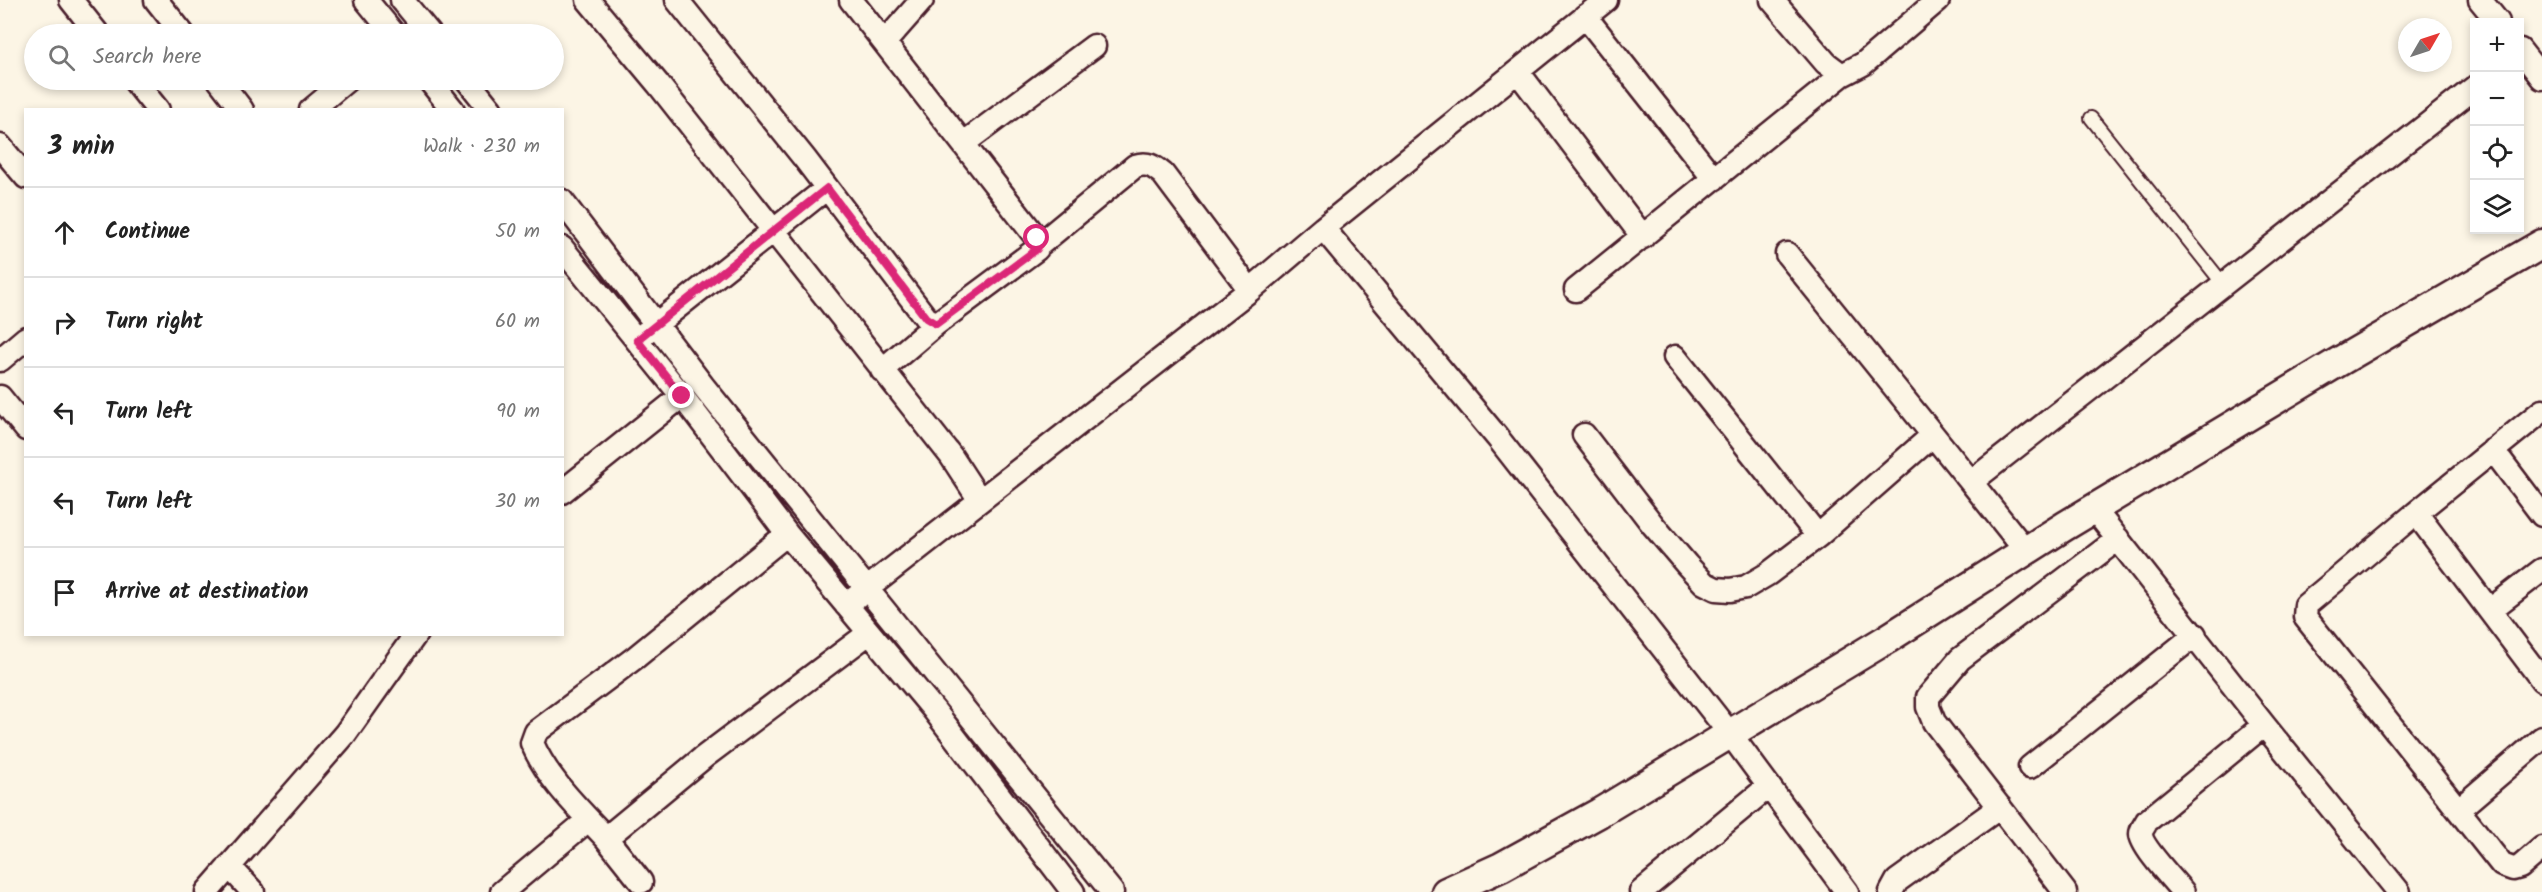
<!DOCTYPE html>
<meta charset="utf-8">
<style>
body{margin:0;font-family:Kalam,sans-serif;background:#f2f2f2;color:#222}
.controls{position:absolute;right:18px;top:18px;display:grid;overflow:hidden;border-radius:0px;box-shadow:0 3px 9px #0003}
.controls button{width:54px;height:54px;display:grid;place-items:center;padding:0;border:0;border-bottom:2px solid #e0e0e0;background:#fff;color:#222;font:30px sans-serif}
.compass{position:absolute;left:2398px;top:18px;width:54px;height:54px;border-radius:50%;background:#fff;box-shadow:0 3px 9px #0003;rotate:51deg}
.stop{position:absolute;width:18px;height:18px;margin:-14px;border:4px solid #db2777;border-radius:50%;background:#fff}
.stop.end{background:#db2777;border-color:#fff;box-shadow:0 2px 6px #0008}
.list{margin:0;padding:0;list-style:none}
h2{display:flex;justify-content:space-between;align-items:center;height:78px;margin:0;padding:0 24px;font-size:26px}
h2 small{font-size:20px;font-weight:400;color:#767676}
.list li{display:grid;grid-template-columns:39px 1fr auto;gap:18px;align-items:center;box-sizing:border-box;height:90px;padding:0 24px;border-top:2px solid #e0e0e0}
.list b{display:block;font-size:22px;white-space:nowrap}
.list em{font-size:20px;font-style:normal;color:#767676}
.icon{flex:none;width:33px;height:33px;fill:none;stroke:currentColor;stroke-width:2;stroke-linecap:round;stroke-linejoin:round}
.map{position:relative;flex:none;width:2542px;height:892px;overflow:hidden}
.search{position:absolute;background:#fff;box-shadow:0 3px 9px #0003;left:24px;top:24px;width:540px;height:66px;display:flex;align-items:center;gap:15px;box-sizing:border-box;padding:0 21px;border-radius:33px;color:#767676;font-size:22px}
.panel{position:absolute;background:#fff;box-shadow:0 3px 9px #0003;left:24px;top:108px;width:540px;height:528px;border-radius:0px}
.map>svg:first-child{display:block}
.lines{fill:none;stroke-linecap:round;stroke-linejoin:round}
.service-casing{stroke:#4a1f2b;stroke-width:16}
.minor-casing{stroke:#4a1f2b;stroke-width:27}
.tertiary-casing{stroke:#4a1f2b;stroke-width:33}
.service{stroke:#fcf5e5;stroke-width:12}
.minor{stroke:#fcf5e5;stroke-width:22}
.tertiary{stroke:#fcf5e5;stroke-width:28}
.route{stroke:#db2777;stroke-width:8}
</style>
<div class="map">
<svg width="2542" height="892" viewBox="0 0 2542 892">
<rect width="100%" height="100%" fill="#fcf5e5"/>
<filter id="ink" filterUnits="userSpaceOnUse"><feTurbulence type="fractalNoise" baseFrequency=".0167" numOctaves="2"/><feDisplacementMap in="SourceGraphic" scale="12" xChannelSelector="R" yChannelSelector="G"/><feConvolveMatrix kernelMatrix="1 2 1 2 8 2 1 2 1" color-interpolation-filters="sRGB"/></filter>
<g filter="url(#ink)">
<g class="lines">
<!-- service casing -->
<g class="service-casing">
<path id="service" d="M2091,118L2224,285"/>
</g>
<!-- minor casing -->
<g class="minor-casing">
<path id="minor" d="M71,0L98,34
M156,0L183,34
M366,0L394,34
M402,0L430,34
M588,0L658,84L951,456L979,499
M677,0L805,159L926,318L936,324L1037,249L1039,241L851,0
M1772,0L1826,63L1842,75L1863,64L1938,0
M2480,0L2498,22
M1585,16L1714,179
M885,42L922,0
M2520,50L2542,78
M1518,72L1643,237
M134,80L158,110
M219,80L242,110
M429,80L453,110
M467,80L491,110
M311,110L347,80
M964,143L1094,46
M0,146L26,177
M562,201L703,386L1112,892
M1323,228L1497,437L1731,735L1847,892
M1039,245L1135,166C1148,162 1153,166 1163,174L1250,290
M562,248L682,396L787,534L934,710L1073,892
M1787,254L1971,482
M1576,290L1842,75
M645,333L827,188
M1675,357L1818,536
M0,360L26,338
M882,370L936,324
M0,397L26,429
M2542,411L2416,513L2542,680
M1584,435L1653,525L1687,565L1704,583L1716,589L1730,590L1746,587L1768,574L1818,536L1933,435
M2493,450L2542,515
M562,492L682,396
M2094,509L2264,725L2399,892
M2416,513L2306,605L2305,617L2502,865L2513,869L2520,867L2542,848
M787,534L636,657L536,732L532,743C548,780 579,809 606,838L704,757L869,633
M2026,551L1971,482L2474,88
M846,605L1250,290L1323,228L1606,0
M2490,610L2542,570
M2030,767L2195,635
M2459,809L2542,738
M606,838L641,882
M229,866L253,892
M207,892L345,734L416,634
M502,892L588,820
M1641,892L1769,786
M1891,892L1897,881L2000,807
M2065,892L1934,722L1928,707V697L1960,659L2118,539
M2183,892C2174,881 2141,846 2141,834C2141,829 2145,825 2147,821L2264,725"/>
</g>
<!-- tertiary casing -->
<g class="tertiary-casing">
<path id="tertiary" d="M1446,892L1501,867L1599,813L1887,639L2065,526L2335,364L2542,244"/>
</g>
<!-- service -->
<use href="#service" class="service"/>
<!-- minor -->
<use href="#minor" class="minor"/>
<!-- tertiary -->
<use href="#tertiary" class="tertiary"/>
</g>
</g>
<g class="lines" filter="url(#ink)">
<!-- route -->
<path class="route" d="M682,396L637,340L827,188L926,318L936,324L1037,249L1039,245L1037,238"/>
</g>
</svg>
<div class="controls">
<button>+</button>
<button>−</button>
<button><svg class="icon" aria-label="locate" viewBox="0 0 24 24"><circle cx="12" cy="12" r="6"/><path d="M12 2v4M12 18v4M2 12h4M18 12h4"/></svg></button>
<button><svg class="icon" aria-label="layers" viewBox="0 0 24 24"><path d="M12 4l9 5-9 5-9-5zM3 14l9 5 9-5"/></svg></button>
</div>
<svg class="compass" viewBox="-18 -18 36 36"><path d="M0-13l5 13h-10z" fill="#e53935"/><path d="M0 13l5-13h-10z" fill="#767676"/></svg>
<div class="stop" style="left:1037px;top:238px"></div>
<div class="stop end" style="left:682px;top:396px"></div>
<div class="search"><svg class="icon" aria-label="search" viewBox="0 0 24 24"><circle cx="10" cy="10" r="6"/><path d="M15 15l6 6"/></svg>Search here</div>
<section class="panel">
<h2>3 min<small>Walk · 230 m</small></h2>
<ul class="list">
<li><svg class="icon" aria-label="ahead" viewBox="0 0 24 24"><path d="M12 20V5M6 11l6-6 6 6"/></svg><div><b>Continue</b></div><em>50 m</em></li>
<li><svg class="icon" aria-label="right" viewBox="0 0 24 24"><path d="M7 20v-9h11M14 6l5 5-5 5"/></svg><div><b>Turn right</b></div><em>60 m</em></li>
<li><svg class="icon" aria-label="left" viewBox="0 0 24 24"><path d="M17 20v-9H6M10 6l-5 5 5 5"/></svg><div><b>Turn left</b></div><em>90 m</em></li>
<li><svg class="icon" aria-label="left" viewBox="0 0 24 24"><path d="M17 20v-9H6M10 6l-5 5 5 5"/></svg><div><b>Turn left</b></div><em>30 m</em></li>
<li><svg class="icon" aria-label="arrive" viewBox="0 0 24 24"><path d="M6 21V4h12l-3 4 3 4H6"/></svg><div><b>Arrive at destination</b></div></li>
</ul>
</section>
</div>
